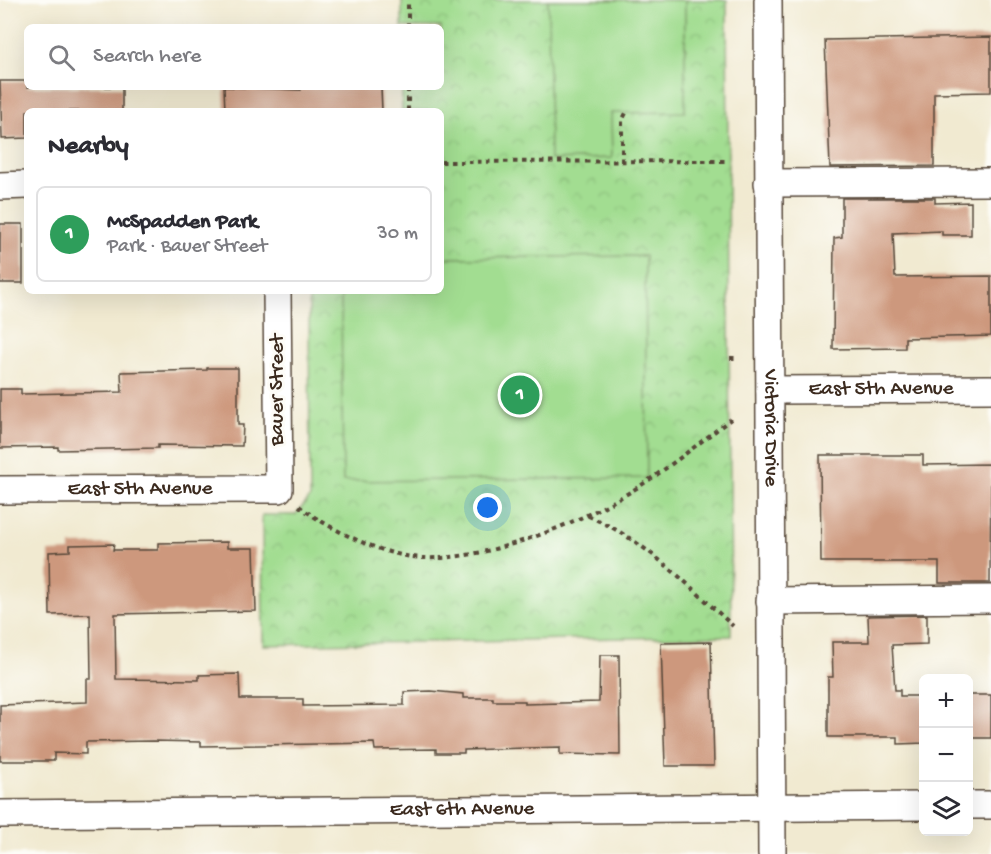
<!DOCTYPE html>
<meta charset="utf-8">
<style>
body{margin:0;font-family:"Gochi Hand",sans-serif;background:#f7f7f7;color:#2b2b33}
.controls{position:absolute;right:18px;bottom:18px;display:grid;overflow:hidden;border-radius:9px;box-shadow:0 6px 24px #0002}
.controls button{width:54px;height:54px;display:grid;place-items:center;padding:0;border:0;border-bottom:2px solid #e1e1e2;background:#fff;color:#2b2b33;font:30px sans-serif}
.you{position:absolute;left:488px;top:508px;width:21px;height:21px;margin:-15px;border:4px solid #fff;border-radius:50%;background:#1a73e8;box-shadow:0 0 0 9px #1a73e833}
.badge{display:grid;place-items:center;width:39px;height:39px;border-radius:50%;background:#0f766e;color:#fff;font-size:20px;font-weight:700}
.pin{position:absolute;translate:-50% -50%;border:3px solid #fff;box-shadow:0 2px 6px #0006}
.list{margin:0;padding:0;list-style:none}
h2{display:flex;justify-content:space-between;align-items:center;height:78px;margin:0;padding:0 24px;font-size:26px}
h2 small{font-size:20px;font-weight:400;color:#7c7c81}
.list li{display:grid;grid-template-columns:39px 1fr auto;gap:18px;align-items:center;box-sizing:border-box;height:96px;margin:0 12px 12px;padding:0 12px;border:2px solid #e1e1e2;border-radius:9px}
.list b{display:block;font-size:22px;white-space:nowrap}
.list p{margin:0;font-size:20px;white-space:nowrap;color:#7c7c81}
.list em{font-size:20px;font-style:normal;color:#7c7c81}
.icon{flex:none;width:33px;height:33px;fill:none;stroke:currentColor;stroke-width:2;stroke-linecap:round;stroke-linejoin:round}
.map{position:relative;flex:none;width:991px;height:854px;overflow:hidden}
.search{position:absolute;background:#fff;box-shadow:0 6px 24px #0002;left:24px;top:24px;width:420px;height:66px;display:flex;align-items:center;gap:15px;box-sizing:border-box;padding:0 21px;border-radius:9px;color:#7c7c81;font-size:22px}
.panel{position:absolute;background:#fff;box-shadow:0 6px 24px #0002;left:24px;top:108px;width:420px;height:186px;border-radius:9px}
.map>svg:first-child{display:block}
.park{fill:url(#park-crowns);stroke:#6e8458;stroke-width:1.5}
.garden{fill:#a2dd91;stroke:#6e8458;stroke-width:1.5}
.building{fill:#cd987d}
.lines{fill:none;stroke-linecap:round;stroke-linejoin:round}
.minor-casing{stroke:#564739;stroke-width:30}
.path{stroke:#564739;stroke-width:4;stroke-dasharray:4.5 4.5;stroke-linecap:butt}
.minor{stroke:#fff;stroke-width:27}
.labels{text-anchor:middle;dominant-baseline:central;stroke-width:6;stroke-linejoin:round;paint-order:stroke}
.street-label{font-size:21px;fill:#3b2a1e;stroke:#fdfcf7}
</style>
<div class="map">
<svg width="991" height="854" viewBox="0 0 991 854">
<defs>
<pattern id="park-crowns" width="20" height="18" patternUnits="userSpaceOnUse" patternTransform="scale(1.5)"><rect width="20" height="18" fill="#a2dd91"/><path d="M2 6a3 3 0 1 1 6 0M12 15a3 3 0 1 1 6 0" fill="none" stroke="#8cbe7d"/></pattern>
</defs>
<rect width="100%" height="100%" fill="#fdfcf7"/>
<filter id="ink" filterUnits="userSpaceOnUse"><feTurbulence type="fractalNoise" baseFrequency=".0167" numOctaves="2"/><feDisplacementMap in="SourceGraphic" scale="12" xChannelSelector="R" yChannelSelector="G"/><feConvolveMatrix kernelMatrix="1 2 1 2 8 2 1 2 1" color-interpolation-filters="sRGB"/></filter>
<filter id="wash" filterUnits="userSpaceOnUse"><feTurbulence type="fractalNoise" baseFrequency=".008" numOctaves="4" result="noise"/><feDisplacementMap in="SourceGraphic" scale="24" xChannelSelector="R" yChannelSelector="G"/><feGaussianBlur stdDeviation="1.35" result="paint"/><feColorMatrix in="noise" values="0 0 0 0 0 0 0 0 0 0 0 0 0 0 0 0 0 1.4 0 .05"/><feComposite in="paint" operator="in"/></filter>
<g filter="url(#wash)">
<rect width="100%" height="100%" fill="#f1ead1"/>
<!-- park -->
<path class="park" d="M402,0H727L731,636L263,645L262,515H295L310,498L309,291H441V111H402V87H441V27H402Z"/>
<!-- garden -->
<path class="garden" d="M548,0H685V112L611,113L612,158L550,160Z
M645,256L647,478L343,481L341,291H441V258Z"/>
<g id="blocks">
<!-- building -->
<path class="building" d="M991,37V92L934,93V166L830,167L825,40Z
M0,81H27V87H122V111H27V138L2,139Z
M224,87L301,90V87H381L382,111H225Z
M842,198H935V203L971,202V235H942V231L893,233L895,277L991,276V336L905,338V348L833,349L834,238L842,237Z
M0,224H23V283H0Z
M207,368H238V425H243L242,446L158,445V448L58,450V447L0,448V389H21V394L122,392L121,372L207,370Z
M820,455H923V465L991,464L990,583H939V562H821Z
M227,542V548H254L256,611L115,614L116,679L199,680V675L239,674L240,699H303V706L404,705V692L431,691L463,694V698H493V701H525V704L599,702L600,655H619L620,755L560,754V747L464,750V753H436V749L375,750L374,743L201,746V742L154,741L86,742V754L54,753V761H0V705L87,702V679H91L90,614L50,615L49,552L70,551V545L114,544L113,550H158V543Z
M927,615V644L892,645L895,690H900V696H924V743L898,744V737H828V677H833L832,642H869L868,616Z
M711,642L714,766H665L661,643Z
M969,695H991V738H969Z"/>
</g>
</g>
<g filter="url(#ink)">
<use href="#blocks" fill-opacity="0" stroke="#564739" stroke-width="1.5"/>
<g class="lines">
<!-- minor casing -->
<g class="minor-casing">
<g id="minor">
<path id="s1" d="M768,0L772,854"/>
<path d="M768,183L991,182"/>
<path d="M0,186L27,185"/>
<path id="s2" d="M770,390L991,389"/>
<path id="s3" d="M0,490L279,489L277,291"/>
<path d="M770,601L991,599"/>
<path d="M968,805H991"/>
<path id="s4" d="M0,814L924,806"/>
</g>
</g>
<!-- path -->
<path class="path" d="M408,27V0
M408,111V87
M441,162L728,161
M622,162V121L626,113
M730,358H737
M299,506C326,527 372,550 406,556C475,569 589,520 646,482C676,462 703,440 731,419
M588,516C644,539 688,585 733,626"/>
<!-- minor -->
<use href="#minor" class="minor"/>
</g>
</g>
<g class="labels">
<!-- street labels -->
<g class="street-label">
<text stroke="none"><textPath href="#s2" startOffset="111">East 5th Avenue</textPath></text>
<text transform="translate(278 390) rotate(-90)">Bauer Street</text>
<text stroke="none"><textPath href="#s1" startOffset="428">Victoria Drive</textPath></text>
<text stroke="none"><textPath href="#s3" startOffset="140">East 5th Avenue</textPath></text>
<text stroke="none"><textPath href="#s4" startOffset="462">East 6th Avenue</textPath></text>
</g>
</g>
</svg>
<div class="controls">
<button>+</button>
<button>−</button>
<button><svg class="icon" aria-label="layers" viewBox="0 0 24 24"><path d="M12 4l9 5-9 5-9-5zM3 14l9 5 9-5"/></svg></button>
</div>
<div class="you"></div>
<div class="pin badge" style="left:520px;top:395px;background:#2e9e5b">1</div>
<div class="search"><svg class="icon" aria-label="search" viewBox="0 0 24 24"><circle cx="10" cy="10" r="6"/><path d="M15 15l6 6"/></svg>Search here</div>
<section class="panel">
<h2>Nearby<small></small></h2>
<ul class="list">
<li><span class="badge" style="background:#2e9e5b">1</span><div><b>McSpadden Park</b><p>Park · Bauer Street</p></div><em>30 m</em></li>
</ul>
</section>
</div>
